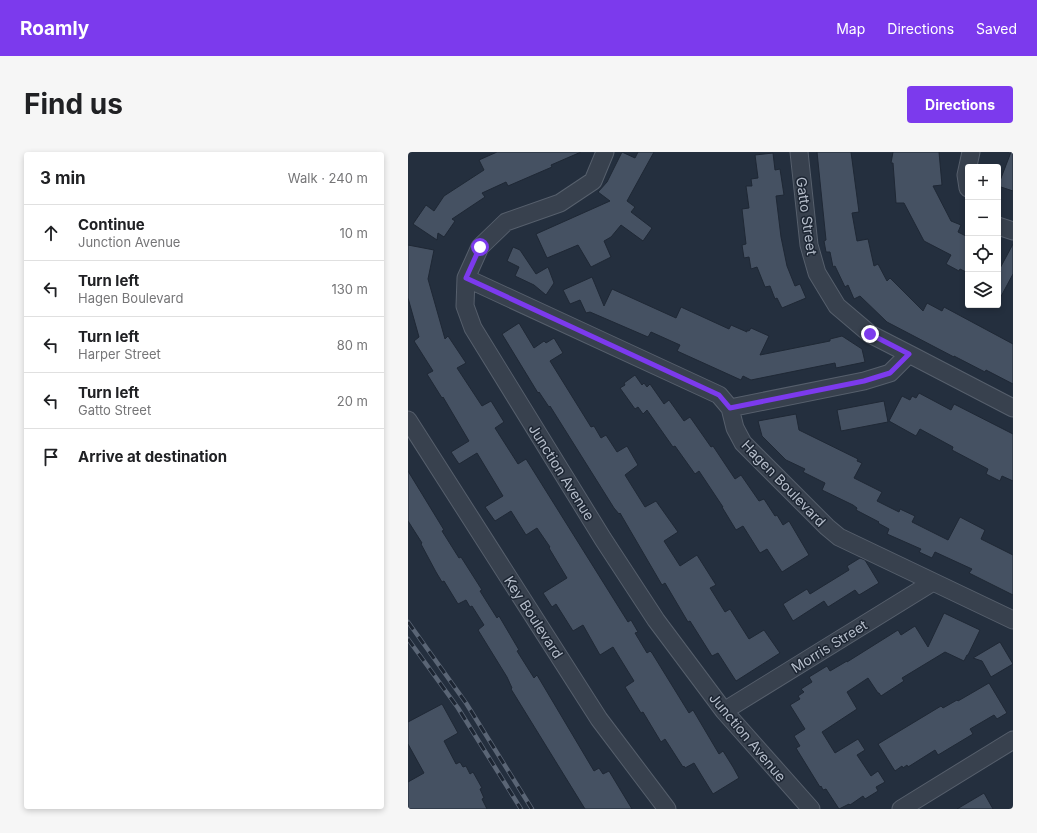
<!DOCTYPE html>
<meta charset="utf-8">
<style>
body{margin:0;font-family:Inter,sans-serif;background:#f6f6f6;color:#202124}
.controls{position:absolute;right:12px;top:12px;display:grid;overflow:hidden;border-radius:4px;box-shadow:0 2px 6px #0003}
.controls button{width:36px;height:36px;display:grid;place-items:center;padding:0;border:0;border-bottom:1px solid #e0e0e0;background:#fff;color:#202124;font:20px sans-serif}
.stop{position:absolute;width:12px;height:12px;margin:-9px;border:3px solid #7c3aed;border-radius:50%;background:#fff}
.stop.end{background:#7c3aed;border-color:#fff;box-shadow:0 1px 4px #0008}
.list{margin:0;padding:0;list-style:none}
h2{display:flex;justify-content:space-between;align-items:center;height:52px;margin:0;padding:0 16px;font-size:17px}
h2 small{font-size:13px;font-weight:400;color:#757577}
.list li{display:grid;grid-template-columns:26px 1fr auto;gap:12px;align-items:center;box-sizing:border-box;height:56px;padding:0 16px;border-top:1px solid #e0e0e0}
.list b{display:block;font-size:15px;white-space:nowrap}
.list p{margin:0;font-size:13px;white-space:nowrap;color:#757577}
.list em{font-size:13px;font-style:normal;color:#757577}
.icon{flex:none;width:22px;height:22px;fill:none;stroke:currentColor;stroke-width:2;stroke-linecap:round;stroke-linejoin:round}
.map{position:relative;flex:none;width:605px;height:657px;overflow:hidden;border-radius:4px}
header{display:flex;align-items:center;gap:24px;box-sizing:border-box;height:56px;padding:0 20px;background:#7c3aed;color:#fff}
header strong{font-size:19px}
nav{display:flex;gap:22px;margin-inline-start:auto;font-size:14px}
.intro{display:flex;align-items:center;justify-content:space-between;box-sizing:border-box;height:96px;padding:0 24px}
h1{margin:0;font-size:28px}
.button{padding:10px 18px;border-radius:4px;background:#7c3aed;color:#fff;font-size:14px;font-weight:700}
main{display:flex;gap:24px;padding:0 24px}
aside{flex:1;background:#fff;border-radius:4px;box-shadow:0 2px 6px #0003}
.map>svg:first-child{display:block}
.building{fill:#455162;stroke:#1f2835}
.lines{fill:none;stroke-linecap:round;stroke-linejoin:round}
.minor-casing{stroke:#565f6c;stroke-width:19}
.minor{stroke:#38414e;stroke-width:17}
.rail-casing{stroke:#5a6575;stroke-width:4.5}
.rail{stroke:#1d2633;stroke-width:3;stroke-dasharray:9;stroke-linecap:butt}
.route{stroke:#7c3aed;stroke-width:5}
.labels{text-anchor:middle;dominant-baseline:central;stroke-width:3;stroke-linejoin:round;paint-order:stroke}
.street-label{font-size:14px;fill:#b4bcc9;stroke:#1d2633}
</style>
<header>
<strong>Roamly</strong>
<nav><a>Map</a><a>Directions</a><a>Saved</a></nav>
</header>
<div class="intro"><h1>Find us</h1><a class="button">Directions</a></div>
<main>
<aside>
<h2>3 min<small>Walk · 240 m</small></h2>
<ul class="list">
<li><svg class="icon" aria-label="ahead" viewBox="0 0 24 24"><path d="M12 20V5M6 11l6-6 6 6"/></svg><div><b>Continue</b><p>Junction Avenue</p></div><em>10 m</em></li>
<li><svg class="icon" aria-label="left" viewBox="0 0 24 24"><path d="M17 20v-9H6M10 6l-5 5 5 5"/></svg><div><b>Turn left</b><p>Hagen Boulevard</p></div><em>130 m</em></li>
<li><svg class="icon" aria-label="left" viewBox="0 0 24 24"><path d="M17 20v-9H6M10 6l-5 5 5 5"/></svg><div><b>Turn left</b><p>Harper Street</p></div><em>80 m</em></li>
<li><svg class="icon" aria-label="left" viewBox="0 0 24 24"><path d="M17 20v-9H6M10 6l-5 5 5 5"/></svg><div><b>Turn left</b><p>Gatto Street</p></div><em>20 m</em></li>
<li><svg class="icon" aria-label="arrive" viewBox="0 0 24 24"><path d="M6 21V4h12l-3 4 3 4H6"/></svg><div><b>Arrive at destination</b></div></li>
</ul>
</aside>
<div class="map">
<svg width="605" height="657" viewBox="0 0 605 657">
<rect width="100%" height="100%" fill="#242f3e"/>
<!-- building -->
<path class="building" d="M89,0H173L143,13L144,15L100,34L98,30L74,41L77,45L44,67L47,69L36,85L30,81L29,88L5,72L18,53L26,59L36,44L76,18L71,8Z
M214,0L227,6L230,0H246L219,49L227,55L223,60L244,76L235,89L213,73L203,85L196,89L203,105L183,115L170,93L139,106L128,82L202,49L190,40L199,30Z
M409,0H443L451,60L444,61L449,89L460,87L466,114L470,112L479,129L482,126L515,159L519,151L534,159L536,155L605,192V232L578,218L577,220L546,204V205L479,170L452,144L446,147L440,133L437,135L427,114L425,115L422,100H418L416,89L418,88Z
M485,0H531L534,33L525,34L543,69L553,73L550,80L560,85V121L552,117L551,119L538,112L543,103L516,89L496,51H488L485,11H483Z
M603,0H605V39L590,34Z
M365,1L367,18L372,17L376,43L368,44L373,85L379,114L387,134L392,132L398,146L374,156L369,146L367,147L362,134L357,135L349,115L343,117L341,105L336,106L334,93L338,92L334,57L341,56L338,34H344L343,27L350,26L347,3Z
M605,92V122L590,150V120Z
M0,93L26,98L20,127L37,187L40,184L58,211L49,216L74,254L83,249L96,270L87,276L110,312L118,307L220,470L223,468L230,480L227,481L239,501L242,499L244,501L281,561L285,558L311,602L315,599L325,615L331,626L305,642L286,611L277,616L276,614L275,615L257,587L253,590L235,560L233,561L217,535L226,529L205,495L192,503L175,473L165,479L148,452L144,455L135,441L159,426L141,396L142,395L129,376L118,383L103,359L87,369L77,355L95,344L69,301L51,312L43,300L61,289L35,245L34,246L19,222L25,219L6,189L11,185L0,146Z
M105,95L112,98L128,122L140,115L146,131L138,143L126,133L107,124L111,115L99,109Z
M184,125L196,154L204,137L268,166L273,155L321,177L323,173L339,180V178L341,179L343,176L361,184L352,203L422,189V187L434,184L454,197L457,210L428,216L427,211L343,228L335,224L333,228L269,199L272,193L243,180L240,185L182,160L178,161L172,148L162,152L155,138Z
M111,171L126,196L136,189L138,191L146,186L155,201L142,209L183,275L186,274L193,286L198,283L209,300L219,294L230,313L217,323L237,355L248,349L270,380L256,389L272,414L289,403L308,433L302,436L317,460L322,457L341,487L356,478L372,501L328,529L310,501L304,504L282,469L280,470L257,431L254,433L212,361L211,362L206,356L142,254L141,255L131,240L130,241L94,182Z
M227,223L234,233L236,231L239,235L242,232L256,252L261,248L276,269L282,265L303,295L305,294L327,327L333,323L351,349L356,347L367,364L369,363L375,373L381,369L401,403L374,420L359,397L352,401L335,374L328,378L314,355H315L291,319L287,322L267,294L265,295L239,258L235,262L230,255L227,257L212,236L217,233L216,231Z
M511,241L543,258L546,252L605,282V329L594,324L592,329L578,322L580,317L544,298L545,295L512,277L508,284L481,269L494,244L502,248L504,244L508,246Z
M476,249L480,270L433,279L429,258Z
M388,262L391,278L450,307L449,309L454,311L446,326L474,340L469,349L491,360L492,357L507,364L504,370L540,388L552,365L577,378L573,387L605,403V443L561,421L564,417L527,400L524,406L511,400L513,397L479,382L481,377L470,371L471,370L448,358L449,356L445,353L414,338L417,331L395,320L397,317L378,308L354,284L350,269Z
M0,319L36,378L34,379L51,406L53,405L74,438L72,439L89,466L91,464L111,498L109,499L126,526L129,523L186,619L191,616L195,622L201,619L224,657H177L103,537L104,536L99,525L70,478L76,473L64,454L62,455L58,448L50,452L36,429L34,430L28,420L13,392L14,391L0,369Z
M452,406L457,408L471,431L451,443L447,438L420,455L416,449L385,469L375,452L399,437L402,442L441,418L439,414Z
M536,461L572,478L560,503H559L556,509L537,500L494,526L496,529L473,544L471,541H470L460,526L439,540L449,557L414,580L427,601L450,587L457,598L449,603L463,624L470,619L477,630L468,635L470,639L457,647L455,644L442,653L441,652L431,657L418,637L415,638L413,634L412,635L388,596L392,594L386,584L397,577L382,553L392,547L390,544L396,540L393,537L404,530L401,525L419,514L422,519L439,509V510L490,478L493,483L507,474L520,495Z
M592,490L605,512L583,525L574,509L565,506Z
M581,531L599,561L589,567L586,563L562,577L565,582L530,603L527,598L500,615L499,613L495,616L494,614L487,619L470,592L533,554L535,556L549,548L550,549Z
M34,552L50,581L36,589L48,612L52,610L55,615L58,614L62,622L65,620L74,636L72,637L76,646L74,647L79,657H0V630L16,621L0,592V570Z
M576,641L585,657H549Z"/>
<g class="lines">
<!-- minor casing -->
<g class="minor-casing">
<path id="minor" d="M197,0L185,29L152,51L98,70L72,95L58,126L57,154L65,176L195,387L248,468L316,559L403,657
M391,0L401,93L409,121L429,154L462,182L501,202
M560,36L558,23L563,0
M590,74L605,79
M58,126L311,243L322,256L327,276L335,291L419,375L431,385L605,468
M322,256L456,229L482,221L501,202L605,256
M0,268L191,567L259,657
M316,559L525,430
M493,657L605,588"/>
</g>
<!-- minor -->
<use href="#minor" class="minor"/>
<!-- rail casing -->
<g class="rail-casing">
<path id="rail" d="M0,470L58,551L124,657
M0,487L50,556L113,657"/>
</g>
<!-- rail -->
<use href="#rail" class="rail"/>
</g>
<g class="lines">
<!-- route -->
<path class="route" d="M72,95L58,126L311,243L322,256L456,229L482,221L501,202L462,182"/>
</g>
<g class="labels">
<!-- street labels -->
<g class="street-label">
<text transform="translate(399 64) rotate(82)">Gatto Street</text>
<text transform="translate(154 320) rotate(58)">Junction Avenue</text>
<text transform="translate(376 331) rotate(46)">Hagen Boulevard</text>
<text transform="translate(126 465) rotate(57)">Key Boulevard</text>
<text transform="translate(421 494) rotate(-32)">Morris Street</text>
<text transform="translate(340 585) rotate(50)">Junction Avenue</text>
</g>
</g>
</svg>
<div class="controls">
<button>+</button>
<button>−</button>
<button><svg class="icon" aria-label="locate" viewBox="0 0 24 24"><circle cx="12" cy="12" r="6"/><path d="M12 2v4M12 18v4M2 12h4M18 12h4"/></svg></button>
<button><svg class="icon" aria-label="layers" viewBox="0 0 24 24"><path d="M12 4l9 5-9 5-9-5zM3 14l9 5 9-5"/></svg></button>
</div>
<div class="stop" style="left:72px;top:95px"></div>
<div class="stop end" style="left:462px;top:182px"></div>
</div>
</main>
